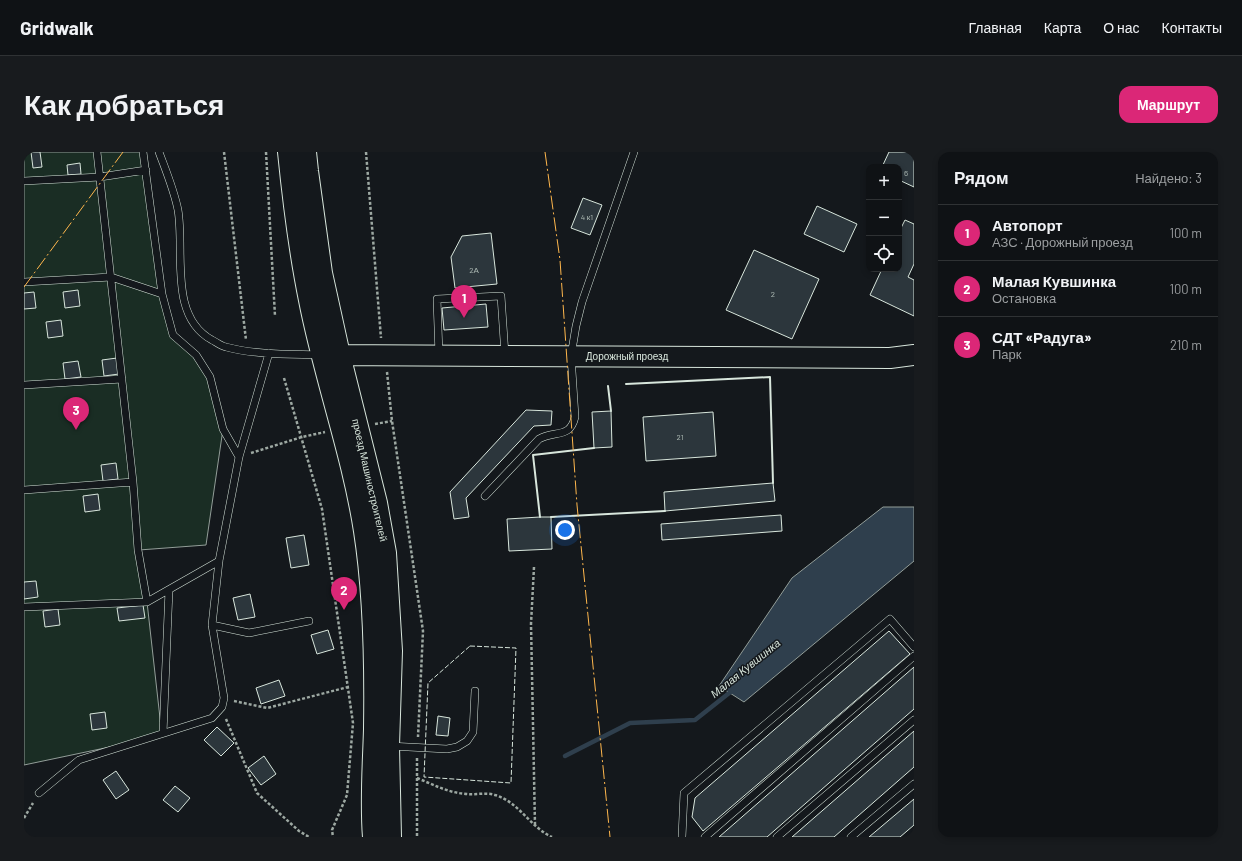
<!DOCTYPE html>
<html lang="ru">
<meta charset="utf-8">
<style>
body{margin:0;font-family:Barlow,sans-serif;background:#181b1e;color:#f1f3f6}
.controls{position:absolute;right:12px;top:12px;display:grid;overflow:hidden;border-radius:8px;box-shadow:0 2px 6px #0003}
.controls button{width:36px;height:36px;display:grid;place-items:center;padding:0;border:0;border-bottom:1px solid #2f3234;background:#0f1215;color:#f1f3f6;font:20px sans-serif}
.you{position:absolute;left:541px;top:378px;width:14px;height:14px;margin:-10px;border:3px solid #fff;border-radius:50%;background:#1a73e8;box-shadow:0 0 0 6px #1a73e833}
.badge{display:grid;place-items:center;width:26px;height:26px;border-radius:50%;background:#db2777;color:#fff;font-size:13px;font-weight:700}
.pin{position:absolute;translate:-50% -33px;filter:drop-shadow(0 1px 2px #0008)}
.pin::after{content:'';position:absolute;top:21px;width:14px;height:12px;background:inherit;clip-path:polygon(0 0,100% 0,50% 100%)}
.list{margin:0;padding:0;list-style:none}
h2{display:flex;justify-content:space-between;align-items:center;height:52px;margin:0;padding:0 16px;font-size:17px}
h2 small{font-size:13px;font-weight:400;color:#9b9ea0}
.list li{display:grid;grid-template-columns:26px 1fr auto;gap:12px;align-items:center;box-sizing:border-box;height:56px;padding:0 16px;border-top:1px solid #2f3234}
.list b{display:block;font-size:15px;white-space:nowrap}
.list p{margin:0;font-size:13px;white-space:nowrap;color:#9b9ea0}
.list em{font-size:13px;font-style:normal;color:#9b9ea0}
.icon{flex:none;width:22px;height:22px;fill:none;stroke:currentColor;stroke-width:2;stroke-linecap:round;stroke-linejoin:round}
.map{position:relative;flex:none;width:890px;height:685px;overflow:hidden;border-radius:12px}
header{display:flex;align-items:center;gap:24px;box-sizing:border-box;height:56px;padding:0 20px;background:#0f1215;border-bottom:1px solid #2f3234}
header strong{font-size:19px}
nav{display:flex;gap:22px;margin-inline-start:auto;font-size:14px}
.intro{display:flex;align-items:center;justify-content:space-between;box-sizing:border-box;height:96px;padding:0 24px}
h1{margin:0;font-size:28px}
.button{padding:10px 18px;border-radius:12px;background:#db2777;color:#fff;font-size:14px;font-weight:700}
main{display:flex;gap:24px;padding:0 24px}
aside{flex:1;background:#0f1215;border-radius:12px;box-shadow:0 2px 6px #0003}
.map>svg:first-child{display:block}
.green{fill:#1a2d24;stroke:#939e99}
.water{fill:#2f3f4d;stroke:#939e99}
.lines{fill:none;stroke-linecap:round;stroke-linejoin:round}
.stream{stroke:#2f3f4d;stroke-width:4.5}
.building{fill:#2c363c;stroke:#d8e6dc}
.lane-casing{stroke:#d8e6dc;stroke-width:8}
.secondary-casing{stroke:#d8e6dc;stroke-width:22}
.path{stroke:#9da8a2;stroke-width:2.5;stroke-dasharray:3 2;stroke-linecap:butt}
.lane{stroke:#14181c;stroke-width:7}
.secondary{stroke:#14181c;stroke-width:20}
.fence{stroke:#d8e6dc;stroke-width:1;stroke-dasharray:5 2;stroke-linecap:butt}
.wall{stroke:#d8e6dc;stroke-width:2}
.power{stroke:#ffb74d;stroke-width:1;stroke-dasharray:14 3 2 3;stroke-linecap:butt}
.labels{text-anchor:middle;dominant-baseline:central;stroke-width:3;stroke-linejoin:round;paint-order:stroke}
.number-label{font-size:8px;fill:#adbab4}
.street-label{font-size:10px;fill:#d8e6dc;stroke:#14181c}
.water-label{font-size:11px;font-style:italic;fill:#d8e6dc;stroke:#14181c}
</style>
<header>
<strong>Gridwalk</strong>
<nav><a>Главная</a><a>Карта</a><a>О нас</a><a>Контакты</a></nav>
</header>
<div class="intro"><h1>Как добраться</h1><a class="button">Маршрут</a></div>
<main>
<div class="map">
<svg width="890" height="685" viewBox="0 0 890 685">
<rect width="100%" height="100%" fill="#14181c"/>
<!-- green -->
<path class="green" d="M0,0H119L138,142L149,183L172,203L186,225L199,277L182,393L115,398L123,450L138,584L0,613Z"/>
<!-- water -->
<path class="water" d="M859,355H890V409L720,550L695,534L768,426Z"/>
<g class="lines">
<!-- stream -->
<path class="stream" d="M541,604L606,571L671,568L709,538"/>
</g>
<!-- building -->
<path class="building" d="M7,0H16L18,15L9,16Z
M865,0H890V35L875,28V15H858Z
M56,11L57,22L44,23L43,13Z
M559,46L578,53L566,83L547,76Z
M793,54L833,72L820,100L780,82Z
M881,68L890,72V112L884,125L890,128V164L846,143L858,117H875V80Z
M467,81L473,132L431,136L427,105L438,84Z
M730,98L795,127L768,187L702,158Z
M54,138L56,154L41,156L39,140Z
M10,140L12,156L0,157V141Z
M462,152L464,175L420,178L418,156Z
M37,168L39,184L24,186L22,170Z
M93,206L95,222L80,224L78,208Z
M54,209L57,225L41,227L39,211Z
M502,258L528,259L527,273L510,274L442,346L445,365L430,367L426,340Z
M587,259L588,295L570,296L568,260Z
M689,260L692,304L622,309L619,265Z
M92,311L94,327L79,329L77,313Z
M749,331L751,349L641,359L640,340Z
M74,342L76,358L61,360L59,344Z
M757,363L758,379L638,388L637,372Z
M516,365H527L528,397L485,399L483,367Z
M280,383L285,413L267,416L262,386Z
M12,429L14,445L0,447V430Z
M226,442L231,465L214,468L209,446Z
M119,453L121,466L95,469L93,456Z
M34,457L36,473L21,475L19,459Z
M304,478L310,497L293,502L287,483Z
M865,479L886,502L679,679L668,665L671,646Z
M890,515V557L743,685H695Z
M255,528L261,544L237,552L232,536Z
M81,560L83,576L68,578L66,562Z
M414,564L426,566L424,584L412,583Z
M193,575L210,591L197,604L180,588Z
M890,579V615L810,685H768Z
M240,604L252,622L237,633L224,616Z
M92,619L105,638L92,647L79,628Z
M151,634L166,646L154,660L139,648Z
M890,647V673L876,685H845Z"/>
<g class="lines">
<!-- lane casing -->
<g class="lane-casing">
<path id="lane" d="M73,0L109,330L114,398L123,450
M119,0L138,142L149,183L172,203L186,225L199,277L215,305
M135,0C142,19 150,38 154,58C161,99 144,164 188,188C192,190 197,194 202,195C232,203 265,202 296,203
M0,29L76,25L122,18
M0,130L87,125L138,142
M415,203L413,147L477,144L481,203
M0,233L98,227
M0,338L109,330
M461,344L515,287C531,278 546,287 551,265L547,204L552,174L558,150L610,0
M0,455L123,450L195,409
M188,473L225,481L285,469
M139,581L145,438
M365,594L423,597L433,595L443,589L449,580L451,539
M15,641L55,608L188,566L198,555L200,546L188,473L195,409L215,305L245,201
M658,685L660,641L866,467L890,495
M681,685L890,504
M753,685L890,568
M827,685L890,632"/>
</g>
<!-- secondary casing -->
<g class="secondary-casing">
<path id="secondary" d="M264,0C269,50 275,99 285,148C300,226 328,301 340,379C350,443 351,512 350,577C349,613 346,649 349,685
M282,0L284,19L298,121L316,203L353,351L362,401L368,499L365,594L367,685
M304,203L866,206L890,203"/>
</g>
<!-- path -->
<path class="path" d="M200,0L222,188
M242,0L251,164
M342,0L357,186
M363,220L368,269L399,479L394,585
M260,226L298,357L329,571L323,643L308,678L309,685
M351,272L368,269
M227,301L278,285L301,280
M510,415L507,472L511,673
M210,549L243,556L324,535
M202,567L233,641L275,679L285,685
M393,606V685
M393,626C410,633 425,641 443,642C452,643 463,640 471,643C495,650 506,675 528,685
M0,666L9,651"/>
<!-- lane -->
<use href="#lane" class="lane"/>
<!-- secondary -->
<use href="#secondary" class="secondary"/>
<!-- fence -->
<path class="fence" d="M446,494L492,496L487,631L400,625L404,531Z"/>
<!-- wall -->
<path class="wall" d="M602,232L746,225L749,331
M584,234L587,259
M516,365L509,303L570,296
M527,365L641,359"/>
<!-- power -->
<path class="power" d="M521,0L536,108L553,353L586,685
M0,135L99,0"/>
</g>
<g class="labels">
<!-- number labels -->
<g class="number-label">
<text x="882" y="21">6</text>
<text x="563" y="65">4 к1</text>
<text x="450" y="118">2А</text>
<text x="749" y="142">2</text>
<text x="656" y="285">21</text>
</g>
<!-- street labels -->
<g class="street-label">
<text x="603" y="204">Дорожный проезд</text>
<text transform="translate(346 328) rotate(77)">проезд Машиностроителей</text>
</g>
<!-- water labels -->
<g class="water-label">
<text transform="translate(721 516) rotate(-39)">Малая Кувшинка</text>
</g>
</g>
</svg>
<div class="controls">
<button>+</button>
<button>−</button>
<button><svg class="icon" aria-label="locate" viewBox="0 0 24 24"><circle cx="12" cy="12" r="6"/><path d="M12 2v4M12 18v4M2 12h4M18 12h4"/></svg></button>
</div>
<div class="you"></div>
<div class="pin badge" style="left:440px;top:166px">1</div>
<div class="pin badge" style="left:320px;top:458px">2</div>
<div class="pin badge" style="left:52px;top:278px">3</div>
</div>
<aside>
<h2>Рядом<small>Найдено: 3</small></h2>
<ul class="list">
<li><span class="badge">1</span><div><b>Автопорт</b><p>АЗС · Дорожный проезд</p></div><em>100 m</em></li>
<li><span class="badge">2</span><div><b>Малая Кувшинка</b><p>Остановка</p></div><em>100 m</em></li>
<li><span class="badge">3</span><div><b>СДТ «Радуга»</b><p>Парк</p></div><em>210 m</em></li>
</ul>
</aside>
</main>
